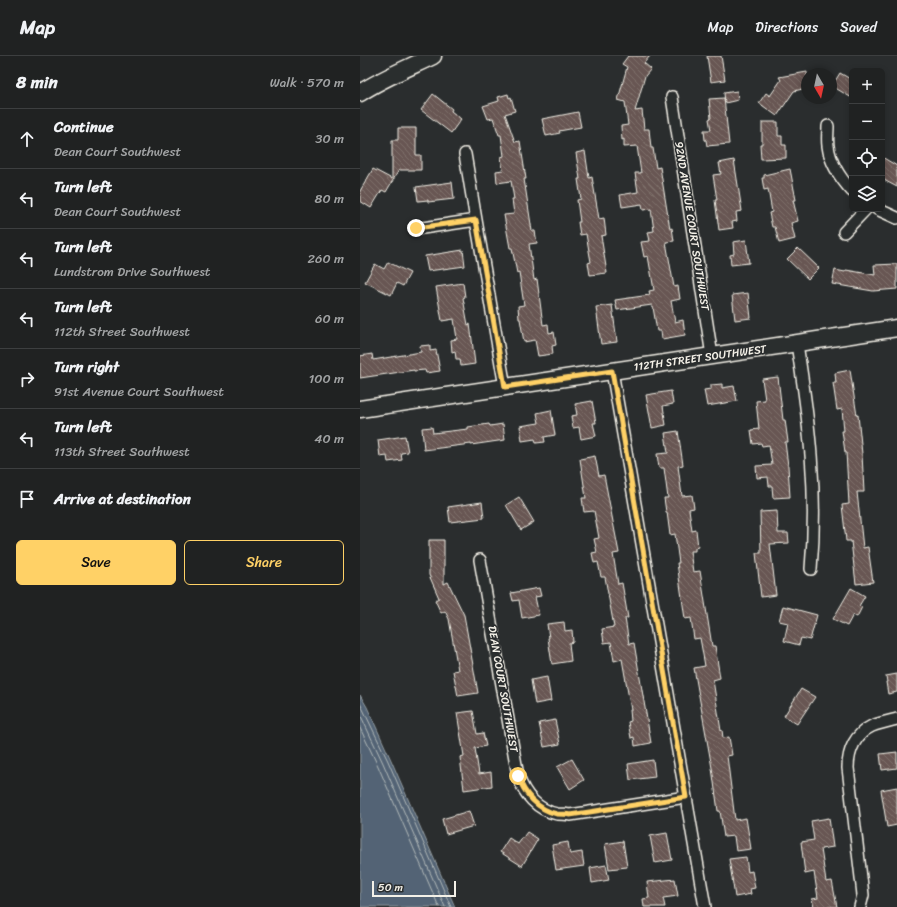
<!DOCTYPE html>
<meta charset="utf-8">
<style>
body{margin:0;font-family:Sriracha,sans-serif;background:#2d2f2f;color:#f1f3f6}
.controls{position:absolute;right:12px;top:12px;display:grid;overflow:hidden;border-radius:6px;box-shadow:0 2px 6px #0003}
.controls button{width:36px;height:36px;display:grid;place-items:center;padding:0;border:0;border-bottom:1px solid #3d3f40;background:#202222;color:#f1f3f6;font:20px sans-serif}
.compass{position:absolute;left:441px;top:12px;width:36px;height:36px;border-radius:50%;background:#202222;box-shadow:0 2px 6px #0003;rotate:171deg}
.scale{position:absolute;left:12px;bottom:10px;width:84px;box-sizing:border-box;padding-left:4px;border:2px solid #f4f1e8;border-top:0;font-size:11px;line-height:14px;white-space:nowrap;color:#f4f1e8;-webkit-text-stroke:3px #2a2d2e;paint-order:stroke}
.stop{position:absolute;width:12px;height:12px;margin:-9px;border:3px solid #ffd166;border-radius:50%;background:#fff}
.stop.end{background:#ffd166;border-color:#fff;box-shadow:0 1px 4px #0008}
.list{margin:0;padding:0;list-style:none}
h2{display:flex;justify-content:space-between;align-items:center;height:52px;margin:0;padding:0 16px;font-size:17px}
h2 small{font-size:13px;font-weight:400;color:#a2a4a5}
.list li{display:grid;grid-template-columns:26px 1fr auto;gap:12px;align-items:center;box-sizing:border-box;height:60px;padding:0 16px;border-top:1px solid #3d3f40}
.list b{display:block;font-size:15px;white-space:nowrap}
.list p{margin:0;font-size:13px;white-space:nowrap;color:#a2a4a5}
.list em{font-size:13px;font-style:normal;color:#a2a4a5}
.actions{display:flex;gap:8px;padding:12px 16px}
.actions a{flex:1;padding:9px 0;border:1px solid #ffd166;border-radius:6px;text-align:center;font-size:14px;color:#ffd166}
.actions .main{background:#ffd166;color:#111}
.icon{flex:none;width:22px;height:22px;fill:none;stroke:currentColor;stroke-width:2;stroke-linecap:round;stroke-linejoin:round}
.map{position:relative;flex:none;width:537px;height:851px;overflow:hidden}
header{display:flex;align-items:center;gap:24px;box-sizing:border-box;height:56px;padding:0 20px;background:#202222;border-bottom:1px solid #3d3f40}
header strong{font-size:19px}
nav{display:flex;gap:22px;margin-inline-start:auto;font-size:14px}
main{display:flex}
aside{flex:1;background:#202222}
.map>svg:first-child{display:block}
.water{fill:#526474;stroke:#939ca2}
.lines{fill:none;stroke-linecap:round;stroke-linejoin:round}
.shore{stroke:#b3b9ba;stroke-width:1}
.building{fill:url(#building-back-hatch);stroke:#f4f1e8}
.street-casing{stroke:#f4f1e8;stroke-width:14}
.secondary-casing{stroke:#f4f1e8;stroke-width:19}
.street{stroke:#2a2d2e;stroke-width:11}
.secondary{stroke:#2a2d2e;stroke-width:16}
.route{stroke:#ffd166;stroke-width:5}
.labels{text-anchor:middle;dominant-baseline:central;stroke-width:3;stroke-linejoin:round;paint-order:stroke}
.street-label{font-size:11px;fill:#f4f1e8;stroke:#2a2d2e}
</style>
<header>
<strong>Map</strong>
<nav><a>Map</a><a>Directions</a><a>Saved</a></nav>
</header>
<main>
<aside>
<h2>8 min<small>Walk · 570 m</small></h2>
<ul class="list">
<li><svg class="icon" aria-label="ahead" viewBox="0 0 24 24"><path d="M12 20V5M6 11l6-6 6 6"/></svg><div><b>Continue</b><p>Dean Court Southwest</p></div><em>30 m</em></li>
<li><svg class="icon" aria-label="left" viewBox="0 0 24 24"><path d="M17 20v-9H6M10 6l-5 5 5 5"/></svg><div><b>Turn left</b><p>Dean Court Southwest</p></div><em>80 m</em></li>
<li><svg class="icon" aria-label="left" viewBox="0 0 24 24"><path d="M17 20v-9H6M10 6l-5 5 5 5"/></svg><div><b>Turn left</b><p>Lundstrom Drive Southwest</p></div><em>260 m</em></li>
<li><svg class="icon" aria-label="left" viewBox="0 0 24 24"><path d="M17 20v-9H6M10 6l-5 5 5 5"/></svg><div><b>Turn left</b><p>112th Street Southwest</p></div><em>60 m</em></li>
<li><svg class="icon" aria-label="right" viewBox="0 0 24 24"><path d="M7 20v-9h11M14 6l5 5-5 5"/></svg><div><b>Turn right</b><p>91st Avenue Court Southwest</p></div><em>100 m</em></li>
<li><svg class="icon" aria-label="left" viewBox="0 0 24 24"><path d="M17 20v-9H6M10 6l-5 5 5 5"/></svg><div><b>Turn left</b><p>113th Street Southwest</p></div><em>40 m</em></li>
<li><svg class="icon" aria-label="arrive" viewBox="0 0 24 24"><path d="M6 21V4h12l-3 4 3 4H6"/></svg><div><b>Arrive at destination</b></div></li>
</ul>
<div class="actions"><a class="main">Save</a><a>Share</a></div>
</aside>
<div class="map">
<svg width="537" height="851" viewBox="0 0 537 851">
<defs>
<pattern id="building-back-hatch" width="6" height="6" patternUnits="userSpaceOnUse"><rect width="6" height="6" fill="#685652"/><path d="M-1 5l2 2M0 0l6 6M5-1l2 2" fill="none" stroke="#7e6f6b"/></pattern>
</defs>
<rect width="100%" height="100%" fill="#2a2d2e"/>
<filter id="ink" filterUnits="userSpaceOnUse"><feTurbulence type="fractalNoise" baseFrequency=".025" numOctaves="2"/><feDisplacementMap in="SourceGraphic" scale="8" xChannelSelector="R" yChannelSelector="G"/><feConvolveMatrix kernelMatrix="1 2 1 2 8 2 1 2 1" color-interpolation-filters="sRGB"/></filter>
<g filter="url(#ink)">
<!-- water -->
<path class="water" d="M0,639L7,651L31,704L95,851H1L0,848Z"/>
<g class="lines">
<!-- shore -->
<path class="shore" d="M0,647L28,705L91,851
M0,658L23,707L85,851
M0,672L18,710L79,851"/>
</g>
<!-- building -->
<path class="building" d="M268,0H290L284,7L291,13L285,20L275,55L282,54L284,73H289L291,92H293L296,112L300,111L310,173L312,172L314,185L306,186L314,231L318,230L320,243L311,245L315,266L323,264L325,279L302,283L301,275H297L293,251H292V249L257,254L255,244L290,239L289,235L294,234L288,200L284,201L281,186L290,185L288,176L294,175L291,153L283,154L282,148L262,151L260,139L278,136L275,117H281L277,90L264,91V83L262,84L261,70L268,69L265,46L258,44L267,11L262,8Z
M347,0H361L365,24L351,26Z
M447,16V32L434,35L417,60L399,47L406,37L410,40L421,24L419,21Z
M480,17L492,24V42L472,30Z
M377,35L378,44L365,47L364,37Z
M73,38L92,53L91,55L101,63L91,77L61,54Z
M148,38L149,42L151,41L155,55L145,58L155,86L160,85L166,123H164L172,175H175L177,187L169,188L174,224L177,223L183,269L188,268L189,277L194,276L196,289L192,290L193,298L178,300L175,284L164,286L160,263H159L158,250L164,249L159,216L157,217L152,192H150L144,159L154,158L152,143H154L151,125L137,127L136,115L143,114L141,101L144,100L141,79H139L133,62L128,63L123,50L139,45L138,41Z
M364,42L369,88L347,90L346,84H345L344,74H351L349,63L351,62L349,43Z
M218,56L221,71L199,75L200,77L186,80L182,63Z
M402,66H418V80H422V89H426V102L401,103L400,88H402Z
M38,72H56V99H61V114H39L26,136L22,134L11,152L0,145V135L13,113L32,123V84H38Z
M225,95L229,122L232,121L239,163L244,162L246,179L241,180L247,217L230,219L228,207L231,206L226,178L220,179L218,166H220L217,144L221,143L218,123H220L216,97Z
M522,101L537,110V131L522,123Z
M374,104L382,155L376,156L377,165L372,166L373,172L359,174L355,144H357L353,119L361,118L359,107Z
M430,113L436,144H433L438,165L431,167L435,183L419,187L415,171H412L409,157L412,156L408,133L404,134L402,122H404V119Z
M92,126L94,143L68,146V144L58,145L56,131Z
M386,184L389,207L371,209L370,199L374,198L373,186Z
M438,192L459,212L448,223L427,203Z
M103,194L105,210L68,215L65,200Z
M28,206L50,217L43,230L37,227L31,239L5,226L15,208L24,213Z
M537,208V233L513,235L472,228L475,214L485,216L486,214L515,219L514,209Z
M103,227L105,241L103,242L108,269L110,268L115,308L101,310L100,303H96L95,295L92,296L91,284L97,283L94,263L82,265L76,231Z
M388,237L391,262L375,264L372,239Z
M252,249L257,286L241,288L236,251Z
M70,289V295L76,294L80,315L66,317L65,314L54,315V314L0,322V300L12,298L13,304L61,296L60,290Z
M490,314L497,360L498,359L502,398L504,436H497L503,492L508,491L513,526L496,528L491,485H486L482,449L489,448L486,396H485L482,375H484L482,353L477,354L473,327H476L475,317Z
M418,321L423,364H425L428,386H425L428,410L430,441L413,442L412,430H409L408,421L397,422L396,410L412,409L409,389L402,390L401,387L393,388L391,374L399,373L396,345L405,344L402,323Z
M362,328V332L374,330L377,345L347,350L344,334L351,333V329Z
M311,335L313,348L303,350L306,369L292,372L286,339Z
M232,345L236,367H233L236,380L221,383L219,371L213,372L211,360L217,359L215,348Z
M191,354L195,379L184,381L185,386L176,387L175,383L162,385L160,370L179,367L177,357Z
M129,368L130,370L143,368L145,384L111,389V388L64,394L62,372L72,371L73,377L108,373V371Z
M318,375L323,409L318,410L322,440L332,439L334,452L329,453L332,475L336,474L338,491L335,492V495H330L333,516L340,515L352,590H355L360,622L353,624L361,675L362,674L363,682L369,681L372,699L367,700L375,764L386,762L391,793L376,795L374,780L364,781L360,755H358L352,712L334,612L345,610L340,582L334,583L331,562L325,563L317,507H319L315,478L310,479L307,456H306L304,442H308L304,412H299L297,398L308,397L305,377Z
M45,380L48,396L41,397L42,404L28,406L27,400L20,401L18,384Z
M235,400L239,420L244,419L259,497L253,498L258,528L262,527L268,562H265L269,588L274,587L291,687L275,690L274,681L271,682L268,666L271,665L270,654H271L262,603L254,605L251,586L244,587L242,573L254,571L245,521H241L238,506L234,507L232,497L237,496L234,483L239,482L234,455L224,456L222,442H226L220,403Z
M159,441L174,466L161,474L146,449Z
M122,446L124,462L90,466L88,451Z
M417,455L418,477H428L429,487L410,488L416,539L401,541L396,497H401L400,456Z
M69,484H84V528L88,526L104,559L118,637L98,640L93,615L98,614L89,563L85,555L81,557L75,544L79,542L69,519Z
M179,532L181,540L175,541L179,559L162,562L159,544L153,545L151,537Z
M491,532L505,540L499,550L502,551L497,561L493,559L487,570L473,563Z
M423,550L457,559L450,584L441,582L439,589L424,585L428,567L419,565Z
M204,566L205,575L212,574L213,586L209,587L211,605L192,608L188,582H189L187,568Z
M537,618V636L528,638L526,626H527L526,620Z
M187,621L191,645L175,648L171,624Z
M441,633L455,641L437,668L424,660Z
M113,655L117,678L123,677L126,690L115,692L119,718L131,716L132,730L104,734L100,701L104,700L97,657Z
M195,664L200,688L184,691L179,667Z
M537,696V712L522,714L520,698Z
M212,703L224,724L210,733L197,711Z
M293,704L295,721L270,724L268,708Z
M537,731V769L527,771L521,734Z
M109,755L114,770L86,778L82,763Z
M469,762L473,791L461,793L466,826L472,825L477,851H454L452,843L458,842L454,816L445,818L441,786L454,784L451,765Z
M167,776L178,783L162,810L140,796L149,782L158,788Z
M307,777L312,804L295,807L290,780Z
M263,785L267,811L249,813L245,788Z
M208,786L210,798L222,796L224,810L196,814L192,789Z
M386,801L388,816L392,815L395,832L390,833L391,838L375,841L369,803Z
M246,809L249,824L232,827L230,812Z
M315,823L318,840L303,842L305,851H284L283,843L289,842L287,826Z"/>
<g class="lines">
<!-- street casing -->
<g class="street-casing">
<path id="street" d="M312,41L352,300
M468,70C468,77 467,83 468,90C470,106 481,123 492,135
M105,98L116,164L145,331
M517,153L537,162
M56,173L116,164
M484,176L506,153
M437,288C449,364 458,437 451,513
M252,315L345,851
M120,504L158,720C164,738 177,754 197,758C201,758 206,758 210,759L326,741
M500,851L503,839L502,830L488,712C488,695 495,678 512,670C520,667 529,665 537,663"/>
</g>
<!-- secondary casing -->
<g class="secondary-casing">
<path id="secondary" d="M0,37C23,22 48,12 73,0
M0,353L537,272"/>
</g>
<!-- street -->
<use href="#street" class="street"/>
<!-- secondary -->
<use href="#secondary" class="secondary"/>
</g>
</g>
<g class="lines" filter="url(#ink)">
<!-- route -->
<path class="route" d="M56,172L116,164L145,331L252,315L326,741L210,759C206,758 201,758 197,758C178,754 164,738 158,720"/>
</g>
<g class="labels">
<!-- street labels -->
<g class="street-label">
<text transform="translate(332 170) rotate(81)">92ND AVENUE COURT SOUTHWEST</text>
<text transform="translate(340 302) rotate(-8)">112TH STREET SOUTHWEST</text>
<text transform="translate(143 633) rotate(80)">DEAN COURT SOUTHWEST</text>
</g>
</g>
</svg>
<div class="controls">
<button>+</button>
<button>−</button>
<button><svg class="icon" aria-label="locate" viewBox="0 0 24 24"><circle cx="12" cy="12" r="6"/><path d="M12 2v4M12 18v4M2 12h4M18 12h4"/></svg></button>
<button><svg class="icon" aria-label="layers" viewBox="0 0 24 24"><path d="M12 4l9 5-9 5-9-5zM3 14l9 5 9-5"/></svg></button>
</div>
<svg class="compass" viewBox="-18 -18 36 36"><path d="M0-13l5 13h-10z" fill="#e53935"/><path d="M0 13l5-13h-10z" fill="#a2a4a5"/></svg>
<div class="scale">50 m</div>
<div class="stop" style="left:158px;top:720px"></div>
<div class="stop end" style="left:56px;top:172px"></div>
</div>
</main>
